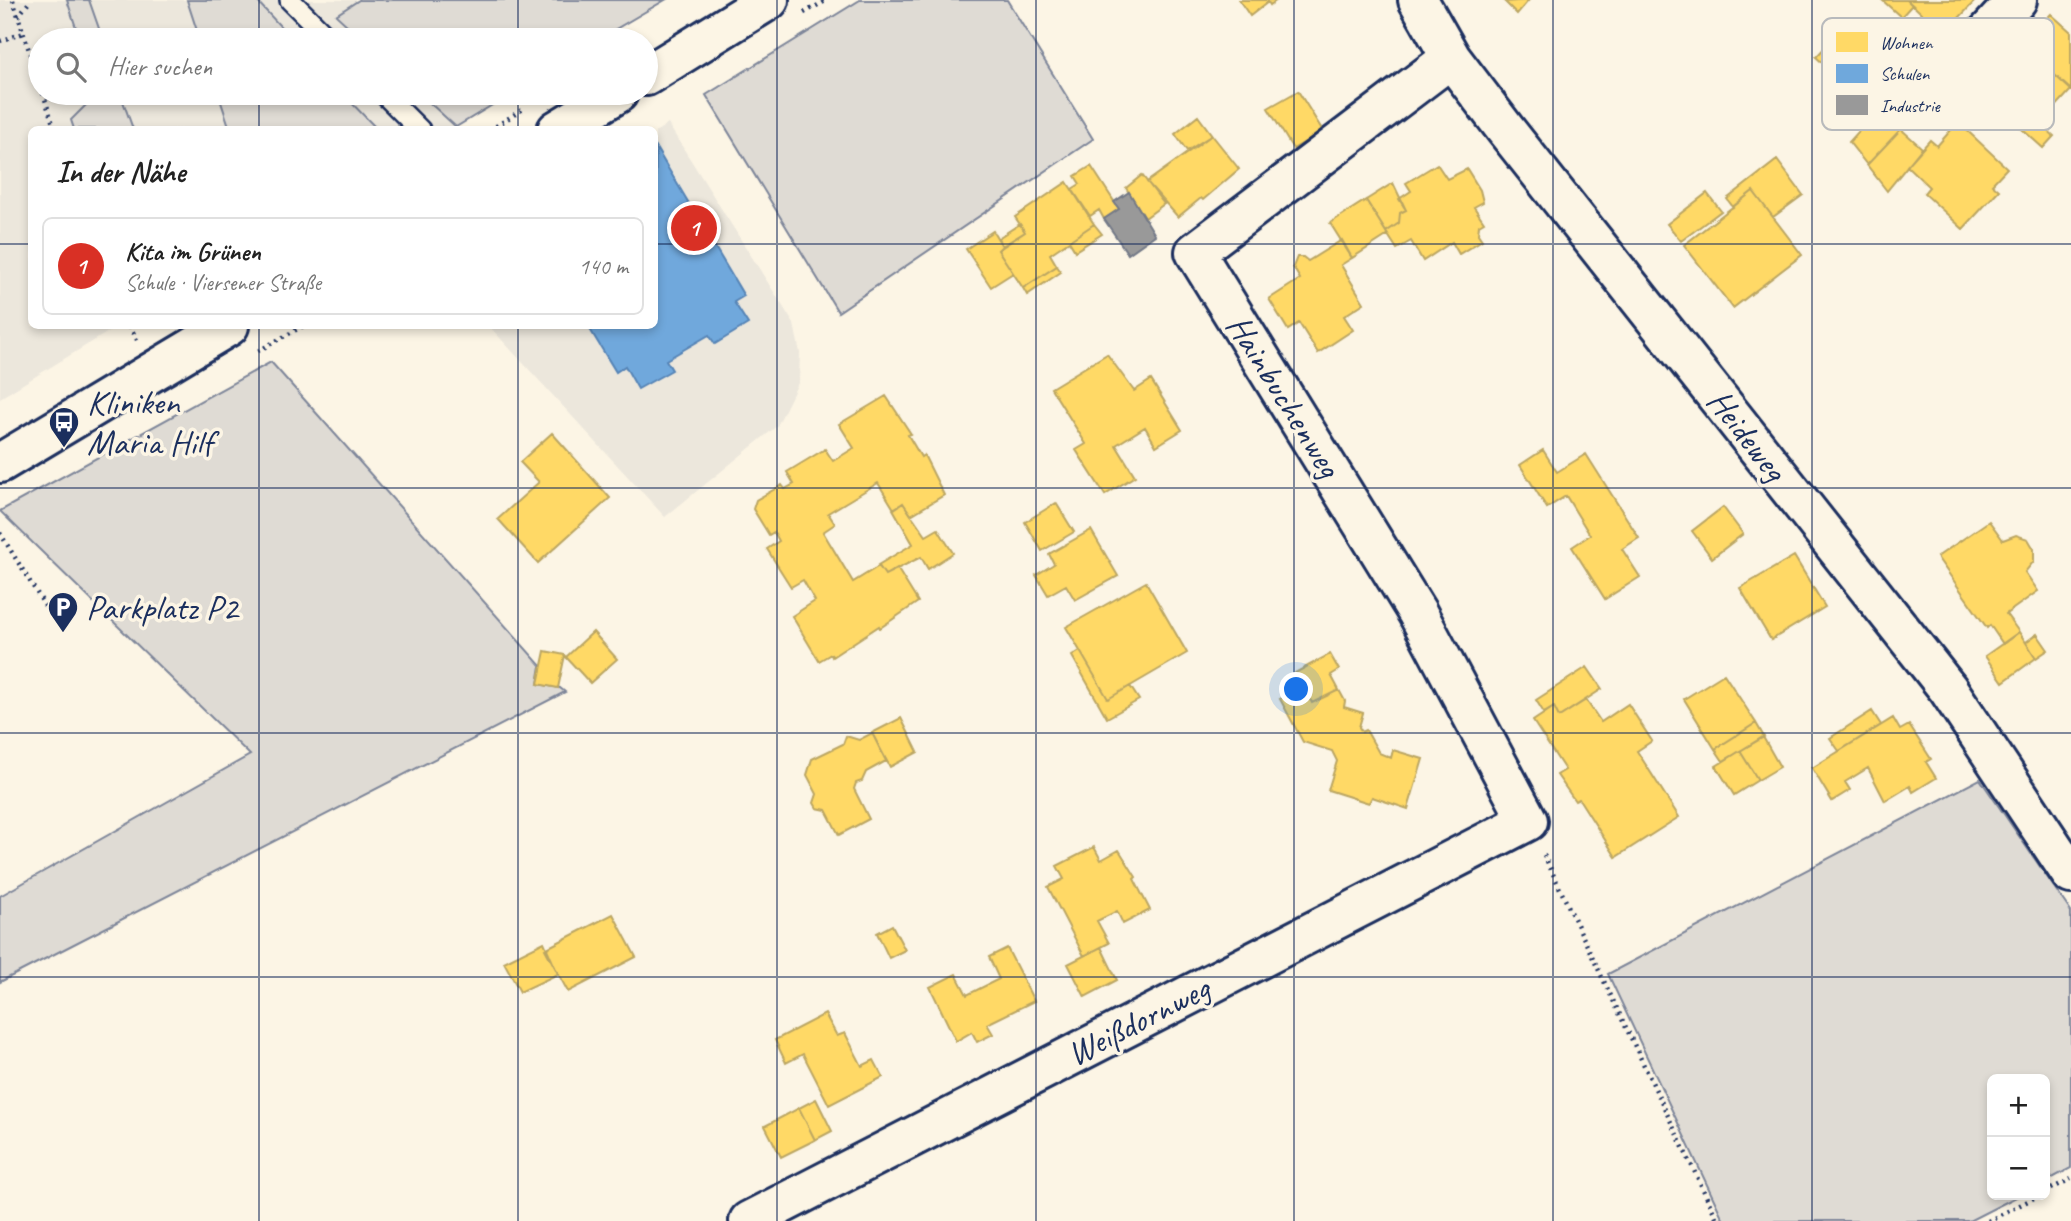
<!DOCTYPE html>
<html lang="de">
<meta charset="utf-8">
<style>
body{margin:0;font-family:Caveat,sans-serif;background:#f6f6f6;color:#222}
.controls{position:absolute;right:21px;bottom:21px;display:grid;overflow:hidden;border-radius:10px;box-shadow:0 4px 10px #0003}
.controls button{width:63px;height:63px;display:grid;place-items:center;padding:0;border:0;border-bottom:2px solid #e0e0e0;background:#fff;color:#222;font:35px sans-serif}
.you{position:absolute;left:1297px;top:690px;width:24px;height:24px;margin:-18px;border:5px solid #fff;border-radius:50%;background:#1a73e8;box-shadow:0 0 0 10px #1a73e833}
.badge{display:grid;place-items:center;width:46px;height:46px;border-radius:50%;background:#d93025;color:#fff;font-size:23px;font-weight:700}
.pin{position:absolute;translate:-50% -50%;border:4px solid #fff;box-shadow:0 2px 7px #0006}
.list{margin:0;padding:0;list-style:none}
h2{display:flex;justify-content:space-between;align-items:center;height:91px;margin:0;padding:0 28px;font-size:30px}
h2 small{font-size:23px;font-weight:400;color:#767676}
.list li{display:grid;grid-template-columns:46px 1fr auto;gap:21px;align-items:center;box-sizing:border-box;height:98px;margin:0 14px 14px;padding:0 14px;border:2px solid #e0e0e0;border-radius:10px}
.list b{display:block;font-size:26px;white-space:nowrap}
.list p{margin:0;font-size:23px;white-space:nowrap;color:#767676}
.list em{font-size:23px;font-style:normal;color:#767676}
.icon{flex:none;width:38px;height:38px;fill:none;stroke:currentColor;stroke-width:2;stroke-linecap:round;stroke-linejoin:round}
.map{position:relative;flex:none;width:2071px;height:1221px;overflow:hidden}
.search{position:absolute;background:#fff;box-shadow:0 4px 10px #0003;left:28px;top:28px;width:630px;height:77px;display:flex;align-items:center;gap:18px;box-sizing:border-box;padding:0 24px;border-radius:38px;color:#767676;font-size:26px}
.panel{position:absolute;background:#fff;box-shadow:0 4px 10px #0003;left:28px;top:126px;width:630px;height:203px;border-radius:10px}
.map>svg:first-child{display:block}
.built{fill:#ece7dc}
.green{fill:#dfdbd4;stroke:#7d8599;stroke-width:2}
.homes{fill:#ffd966;stroke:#bba664;stroke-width:2}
.schools{fill:#6fa8dc;stroke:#5684b6;stroke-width:2}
.industry{fill:#999;stroke:#737987;stroke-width:2}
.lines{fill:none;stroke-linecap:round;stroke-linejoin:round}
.service-casing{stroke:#1b2f5e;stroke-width:24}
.minor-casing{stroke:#1b2f5e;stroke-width:44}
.secondary-casing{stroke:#1b2f5e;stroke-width:44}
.path{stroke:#1b2f5e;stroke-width:4.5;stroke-dasharray:2 5;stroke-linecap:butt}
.service{stroke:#fcf5e5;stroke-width:19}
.minor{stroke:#fcf5e5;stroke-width:38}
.secondary{stroke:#fcf5e5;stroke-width:38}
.grid{fill:none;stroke:#1b2f5e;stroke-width:2;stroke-opacity:0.55}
.labels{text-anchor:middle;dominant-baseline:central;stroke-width:7;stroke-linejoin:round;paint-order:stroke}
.street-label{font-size:35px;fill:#1b2f5e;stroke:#fcf5e5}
.poi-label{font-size:35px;fill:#1b2f5e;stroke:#fcf5e5;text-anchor:start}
.key{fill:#fcf5e5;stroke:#b8babc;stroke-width:2}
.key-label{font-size:19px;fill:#1b2f5e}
</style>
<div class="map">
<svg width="2071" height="1221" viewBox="0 0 2071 1221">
<rect width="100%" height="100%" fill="#fcf5e5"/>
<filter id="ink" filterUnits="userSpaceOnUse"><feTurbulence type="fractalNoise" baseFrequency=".0143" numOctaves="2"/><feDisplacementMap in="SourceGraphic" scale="14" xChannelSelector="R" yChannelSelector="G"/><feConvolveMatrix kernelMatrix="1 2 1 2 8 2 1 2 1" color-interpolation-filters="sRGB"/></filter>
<g filter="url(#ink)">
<!-- built -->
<path class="built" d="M0,0H359L337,15L363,40H40V93H419L456,127L32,130V326H118L0,398Z
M668,124L794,324L800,353L799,381L777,426L665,517L489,326H654L655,132Z"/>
<!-- green -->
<path class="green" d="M67,0H89L103,40H80Z
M187,0H256L293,40H200Z
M359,0H665L597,40H363L336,15Z
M860,0H1007L1093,139L838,312L706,95Z
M98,93H120L133,129H74L71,120Z
M218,93H342L377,129H230Z
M419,93H512L456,127Z
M271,362L541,666L538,684L560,688L565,692L0,982V896L250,755L0,511Z
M1980,779L2071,912V1168L2045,1182V1079H1992V1195H2020L1969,1221H1724L1608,974Z"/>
<!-- homes -->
<path class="homes" d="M1239,0H1277L1270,5L1268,2L1250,16Z
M1503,0L1505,2L1529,0L1517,14Z
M1882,0H1907L1912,5L1901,17Z
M1907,0H1973L1974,2L1944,34Z
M2051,14L2071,32V90L2022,45Z
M1858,19L1912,68L1895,87L1899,90L1880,110L1858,89L1855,93L1816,57L1841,30L1845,33Z
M2022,45L2071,90L2041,123L1993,76Z
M1298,91L1323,131L1293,149L1268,108Z
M1879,109L1901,129L1867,165L1849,142Z
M2025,110L2054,136L2043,148L2014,122Z
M1198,116L1212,135L1187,151L1175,134Z
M1958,122L2007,168L1992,184L1999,190L1963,229L1924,193L1929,187L1907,166L1930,140L1937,146Z
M1901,129L1922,148L1887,191L1867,165Z
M1212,135L1239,169L1203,200L1201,198L1178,217L1147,182Z
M1777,160L1803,195L1773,217L1753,191L1733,207L1727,199Z
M1437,164L1447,179L1467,169L1480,190L1483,202L1474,207L1484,222L1479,225L1478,234L1482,240L1459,254L1452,242L1423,261L1411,241L1397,249L1386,232L1399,223L1400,213L1406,210L1399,199L1411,191L1406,183Z
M1091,166L1119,209L1104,219L1099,210L1090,216L1072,189L1080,184L1075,176Z
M1142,175L1164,204L1145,218L1126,188Z
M1067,182L1094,224L1050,254L1057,266L1023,288L998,250L1025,232L1015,217Z
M1393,183L1406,210L1400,213L1399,223L1386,232L1366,200Z
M1753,191L1802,255L1733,308L1684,245Z
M1707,193L1721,211L1681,241L1667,224Z
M1366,200L1388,235L1352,258L1330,223Z
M1020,224L1025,232L1002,246L998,238Z
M1094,224L1102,234L1075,251L1069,241Z
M993,231L1002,246L998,250L1013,273L991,287L966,249Z
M1342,240L1352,258L1341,265L1364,303L1344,316L1353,330L1318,353L1299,323L1288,330L1269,299L1300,279L1293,267L1297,257H1303L1308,261Z
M1057,266L1061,272L1027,295L1023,288Z
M1107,354L1134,391L1151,380L1182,430L1156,446L1145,427L1116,445L1135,476L1105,495L1076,450L1086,444L1051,388Z
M886,396L911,434L908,435L921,457L924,455L944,495L911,515L903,503L894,509L878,483L828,513L835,524L823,532L853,582L879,566L885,575L897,568L918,602L880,628L879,626L832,657L831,654L819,661L792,616L815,601L803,580L791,587L767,549L779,541L774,532L769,535L753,509L756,500L782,485L785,489L794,484L787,472L825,449L833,461L854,448L839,424Z
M552,433L610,498L538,563L498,519L539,482L520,462Z
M1543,450L1557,472L1586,454L1639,538L1622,549L1640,577L1605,599L1572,547L1590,535L1566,496L1547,508L1520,465Z
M903,503L926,536L938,529L953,553L928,569L921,557L885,575L878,565L913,544L893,509Z
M1056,503L1074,532L1042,551L1025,522Z
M1723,507L1743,534L1712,558L1692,531Z
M1989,521L2003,540L2016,535L2028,539L2034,549V561L2025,572L2038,591L2006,614L2019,632L2003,644L1990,625L1987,628L1937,557Z
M1091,530L1118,576L1075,600L1066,585L1048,595L1036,575L1054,564L1049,554Z
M1794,556L1825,607L1771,640L1740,588Z
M1146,582L1187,653L1108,699L1066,627Z
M593,632L617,659L590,683L566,657Z
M2019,632L2036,658L2003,682L1985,656Z
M2037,634L2048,650L2036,658L2026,642Z
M545,651L565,655L558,688L538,684Z
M1080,651L1108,699L1130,686L1139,700L1107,718L1072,656Z
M1330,654L1339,670L1331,675L1339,690L1312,703L1295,673Z
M1587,667L1602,689L1559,717L1554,707L1544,713L1536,700Z
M1724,674L1756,723L1715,749L1684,699Z
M1304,687L1312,703L1339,690L1345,701L1344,707L1363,713L1359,727L1362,732L1366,730L1379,753L1391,758L1393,750L1423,759L1408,809L1372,797L1369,803L1328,790L1337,761L1332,751L1303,742L1280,699Z
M1586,700L1601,722L1628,704L1652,741L1637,751L1679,817L1616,857L1579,799L1575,801L1557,775L1565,770L1533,721L1554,707L1559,717Z
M1872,711L1881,725L1839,751L1830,738Z
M901,718L918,752L890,767L872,733Z
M1893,718L1900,730L1909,725L1931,759L1926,762L1936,778L1913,792L1910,786L1885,801L1868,768L1845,782L1850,790L1832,801L1812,768Z
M1756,723L1764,737L1723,761L1715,749Z
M872,733L886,761L866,772L862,781L856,783L854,789L869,819L839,835L826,810L817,808L814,803L817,794L807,775L812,759L843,744L846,736L859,740Z
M1763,737L1780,767L1758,780L1740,751Z
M1740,751L1758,780L1734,795L1716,766Z
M1094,847L1101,860L1119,850L1136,877L1134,879L1150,910L1123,924L1117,911L1097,921L1109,943L1084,956L1048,887L1064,879L1057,866Z
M613,914L636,957L568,992L545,949Z
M892,925L905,950L889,958L877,933Z
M544,942L558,974L520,992L504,962Z
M1101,947L1117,980L1085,997L1068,964Z
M1007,948L1034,1001L987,1024L993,1034L977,1042L972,1032L956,1041L930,987L956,974L967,995L999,979L989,957Z
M825,1014L837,1036L845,1033L862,1066L874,1060L883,1077L829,1105L803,1054L786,1063L775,1040Z
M816,1099L832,1131L815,1140L799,1108Z
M799,1108L815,1140L781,1157L765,1126Z"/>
<!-- schools -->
<path class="schools" d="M656,148L744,296L734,302L748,324L715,344L709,335L666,360L672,370L638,389L625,366L616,372L588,326H654Z"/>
<!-- industry -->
<path class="industry" d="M1129,192L1155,235L1128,254L1104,219L1119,209L1114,202Z"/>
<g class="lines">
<!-- service casing -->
<g class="service-casing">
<path id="service" d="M290,0L330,40
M383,93L420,130"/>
</g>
<!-- minor casing -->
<g class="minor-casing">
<path id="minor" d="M1418,0L1451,58L1505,129L1948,689L2071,874
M1950,73L2017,0
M749,1221L1528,821L1417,612L1195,252L1451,58"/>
</g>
<!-- secondary casing -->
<g class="secondary-casing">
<path id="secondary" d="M646,76L769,0
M557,130L618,93
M0,463L229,326"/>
</g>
<!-- path -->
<path class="path" d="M13,0L40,85
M804,13L827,0
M18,16L31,0
M0,41L24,33
M43,93L55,130
M490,130L523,109
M130,326L137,340
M258,351L303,326
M0,533L45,606
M1544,855L1718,1221
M2045,1192L2071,1179
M1988,1221L2040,1195"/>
<!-- service -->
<use href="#service" class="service"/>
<!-- minor -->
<use href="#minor" class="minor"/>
<!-- secondary -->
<use href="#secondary" class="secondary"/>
</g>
</g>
<!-- grid -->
<path class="grid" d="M259,0V40M518,0V40M777,0V1221M1036,0V1221M1294,0V1221M1553,0V1221M1812,0V1221M259,93V130M518,93V130M0,244H32M654,244H2071M259,326V1221M518,326V1221M0,488H2071M0,733H2071M0,977H2071"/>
<!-- icons -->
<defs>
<g id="bus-pin" transform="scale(1.575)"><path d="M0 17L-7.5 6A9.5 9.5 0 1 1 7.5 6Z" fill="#1b2f5e" stroke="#fcf5e5"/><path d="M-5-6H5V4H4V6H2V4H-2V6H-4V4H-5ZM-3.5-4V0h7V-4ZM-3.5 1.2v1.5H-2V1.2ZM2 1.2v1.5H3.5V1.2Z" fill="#fff"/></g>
<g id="parking-pin" transform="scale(1.575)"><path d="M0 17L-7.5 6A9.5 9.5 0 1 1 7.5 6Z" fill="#1b2f5e" stroke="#fcf5e5"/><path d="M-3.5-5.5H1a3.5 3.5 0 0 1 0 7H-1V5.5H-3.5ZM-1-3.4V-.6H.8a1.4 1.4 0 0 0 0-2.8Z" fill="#fff"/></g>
</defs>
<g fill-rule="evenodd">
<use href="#bus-pin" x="64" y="422"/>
<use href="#parking-pin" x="63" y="607"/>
</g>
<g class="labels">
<!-- street labels -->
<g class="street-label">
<text transform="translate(1284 396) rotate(58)">Hainbuchenweg</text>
<text transform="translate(1747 435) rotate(52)">Heideweg</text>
<text transform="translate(1138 1021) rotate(-27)">Weißdornweg</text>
</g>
<!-- poi labels -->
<g class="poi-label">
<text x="87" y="402">Kliniken<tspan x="87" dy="40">Maria Hilf</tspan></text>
<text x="86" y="607">Parkplatz P2</text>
</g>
</g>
<!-- legend -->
<rect x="1822" y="18" width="232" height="112" rx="10" class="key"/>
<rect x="1836" y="32" width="32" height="20" fill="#ffd966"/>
<rect x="1836" y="64" width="32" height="19" fill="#6fa8dc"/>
<rect x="1836" y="95" width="32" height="20" fill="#999"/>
<g class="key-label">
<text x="1880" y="49">Wohnen</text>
<text x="1880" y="80">Schulen</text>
<text x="1880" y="112">Industrie</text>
</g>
</svg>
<div class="controls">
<button>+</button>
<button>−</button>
</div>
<div class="you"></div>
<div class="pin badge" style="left:694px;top:228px">1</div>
<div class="search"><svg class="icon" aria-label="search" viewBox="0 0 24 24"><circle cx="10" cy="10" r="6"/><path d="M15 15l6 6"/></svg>Hier suchen</div>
<section class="panel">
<h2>In der Nähe<small></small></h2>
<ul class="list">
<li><span class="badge">1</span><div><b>Kita im Grünen</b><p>Schule · Viersener Straße</p></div><em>140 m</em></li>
</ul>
</section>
</div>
